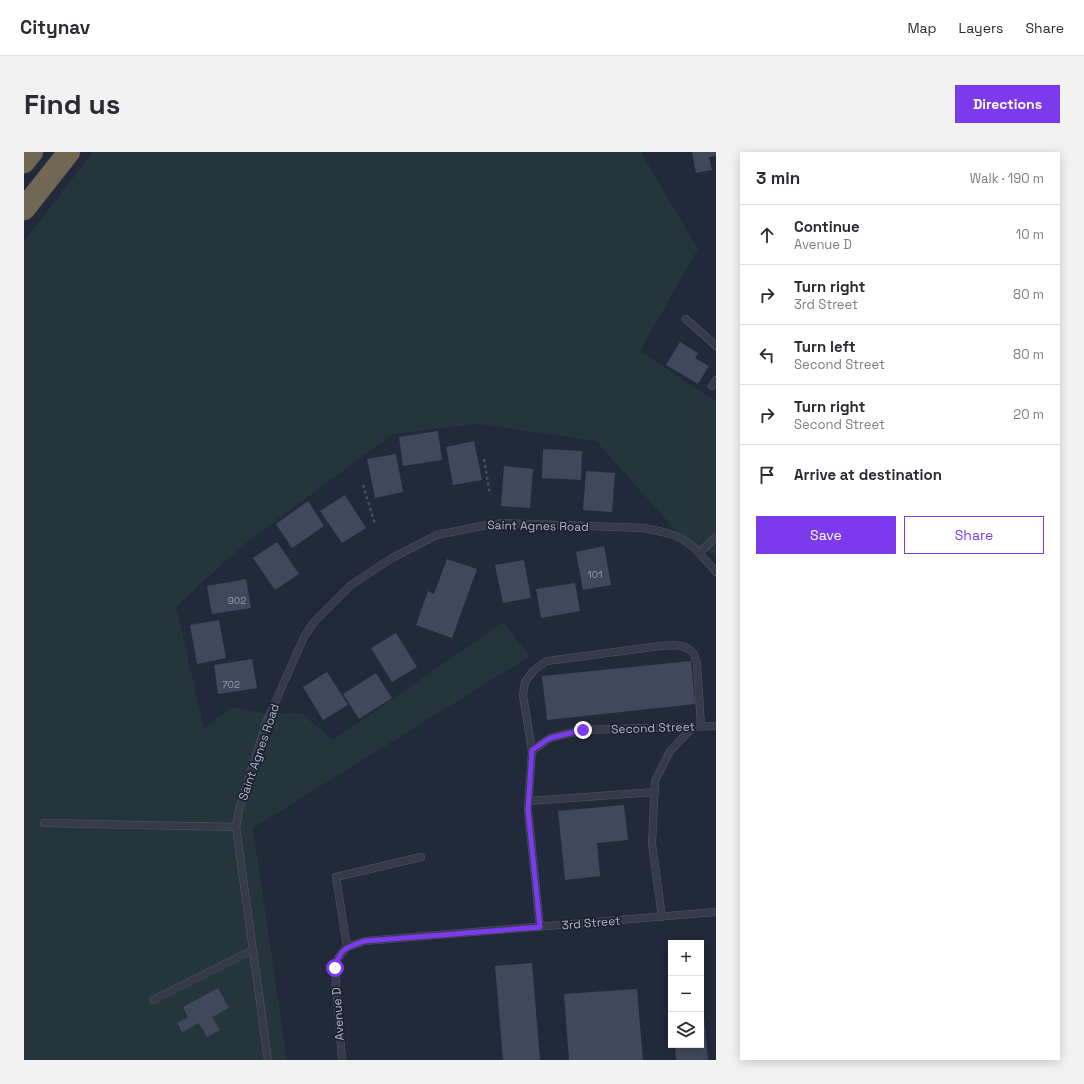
<!DOCTYPE html>
<meta charset="utf-8">
<style>
body{margin:0;font-family:"Space Grotesk",sans-serif;background:#f2f2f3;color:#2b2b33}
.controls{position:absolute;right:12px;bottom:12px;display:grid;overflow:hidden;border-radius:0px;box-shadow:0 2px 10px #0003}
.controls button{width:36px;height:36px;display:grid;place-items:center;padding:0;border:0;border-bottom:1px solid #e1e1e2;background:#fff;color:#2b2b33;font:20px sans-serif}
.stop{position:absolute;width:12px;height:12px;margin:-9px;border:3px solid #7c3aed;border-radius:50%;background:#fff}
.stop.end{background:#7c3aed;border-color:#fff;box-shadow:0 1px 4px #0008}
.list{margin:0;padding:0;list-style:none}
h2{display:flex;justify-content:space-between;align-items:center;height:52px;margin:0;padding:0 16px;font-size:17px}
h2 small{font-size:13px;font-weight:400;color:#7c7c81}
.list li{display:grid;grid-template-columns:26px 1fr auto;gap:12px;align-items:center;box-sizing:border-box;height:60px;padding:0 16px;border-top:1px solid #e1e1e2}
.list b{display:block;font-size:15px;white-space:nowrap}
.list p{margin:0;font-size:13px;white-space:nowrap;color:#7c7c81}
.list em{font-size:13px;font-style:normal;color:#7c7c81}
.actions{display:flex;gap:8px;padding:12px 16px}
.actions a{flex:1;padding:9px 0;border:1px solid #7c3aed;border-radius:0px;text-align:center;font-size:14px;color:#7c3aed}
.actions .main{background:#7c3aed;color:#fff}
.icon{flex:none;width:22px;height:22px;fill:none;stroke:currentColor;stroke-width:2;stroke-linecap:round;stroke-linejoin:round}
.map{position:relative;flex:none;width:692px;height:908px;overflow:hidden;border-radius:0px}
header{display:flex;align-items:center;gap:24px;box-sizing:border-box;height:56px;padding:0 20px;background:#fff;border-bottom:1px solid #e1e1e2}
header strong{font-size:19px}
nav{display:flex;gap:22px;margin-inline-start:auto;font-size:14px}
.intro{display:flex;align-items:center;justify-content:space-between;box-sizing:border-box;height:96px;padding:0 24px}
h1{margin:0;font-size:28px}
.button{padding:10px 18px;border-radius:0px;background:#7c3aed;color:#fff;font-size:14px;font-weight:700}
main{display:flex;gap:24px;padding:0 24px}
aside{flex:1;background:#fff;border-radius:0px;box-shadow:0 2px 10px #0003}
.map>svg:first-child{display:block}
.green{fill:#24353b}
.building{fill:#41485c}
.lines{fill:none;stroke-linecap:round;stroke-linejoin:round}
.service-casing{stroke:#515665;stroke-width:8}
.motorway-casing{stroke:#3e4352;stroke-width:23}
.path{stroke:#425258;stroke-width:2.5;stroke-dasharray:3 3;stroke-linecap:butt}
.service{stroke:#363b4a;stroke-width:7}
.motorway{stroke:#706853;stroke-width:22}
.route{stroke:#7c3aed;stroke-width:5}
.labels{text-anchor:middle;dominant-baseline:central;stroke-width:3.5;stroke-linejoin:round;paint-order:stroke}
.number-label{font-size:10px;fill:#959aac}
.street-label{font-size:12px;fill:#b1b6c6;stroke:#1b212f}
</style>
<header>
<strong>Citynav</strong>
<nav><a>Map</a><a>Layers</a><a>Share</a></nav>
</header>
<div class="intro"><h1>Find us</h1><a class="button">Directions</a></div>
<main>
<div class="map">
<svg width="692" height="908" viewBox="0 0 692 908">
<rect width="100%" height="100%" fill="#22293a"/>
<!-- green -->
<path class="green" d="M69,0H617L674,97L616,199L692,250V406L688,402L662,390L572,289L452,272L369,282L219,393L152,455L180,576L208,555L246,562L277,561L309,588L479,470L506,504L229,676L263,908H0V89Z"/>
<!-- building -->
<path class="building" d="M668,0H692V4L685,5L688,18L672,21Z
M656,190L674,201L671,206L685,214L674,232L642,213Z
M414,279L418,308L379,314L375,285Z
M450,289L458,328L429,333L422,295Z
M519,297L558,299L557,328L518,326Z
M372,302L379,340L351,346L343,307Z
M480,314L509,317L506,356L477,354Z
M562,319L591,321L588,360L559,358Z
M321,343L342,376L318,391L296,359Z
M284,349L300,374L268,396L252,372Z
M253,390L275,422L251,438L229,406Z
M580,394L587,433L559,438L552,400Z
M423,407L453,417L428,486L392,473L404,439L410,442Z
M500,408L507,446L479,451L471,413Z
M222,427L227,456L188,462L183,434Z
M551,431L556,459L517,466L512,437Z
M195,468L202,506L173,512L166,473Z
M372,481L393,515L368,530L347,496Z
M228,507L233,536L194,542L190,513Z
M667,509L671,552L523,568L518,524Z
M303,520L324,553L299,568L279,535Z
M352,521L368,546L335,567L319,542Z
M600,653L604,688L573,691L576,724L541,728L534,659Z
M645,802H647V836H646L644,815L646,814Z
M508,811L516,908H479L471,814Z
M194,836L205,856L188,865L196,878L183,885L175,871L158,880L153,871L164,865L159,855Z
M613,837L619,908H545L540,842Z
M677,844H678L684,908H652L651,893H677Z"/>
<g class="lines">
<!-- service casing -->
<g class="service-casing">
<path id="service" d="M662,167L692,194
M688,234L692,228
M675,401L692,385
M508,599L499,543L501,530L510,518L523,509L636,494C647,493 662,491 670,502C671,505 672,509 673,512L677,574
M505,649L631,640
M20,671L212,675L215,658L242,571L280,485L290,470L327,433L368,406L413,383L457,374L479,371L620,376C632,379 645,380 656,386C670,393 681,408 692,420
M212,675L244,908
M638,765L628,692L631,629L646,599L669,575
M516,775L504,658L508,599L526,586L559,578L692,574
M323,795L341,789L692,760
M323,795L312,725L397,705
M129,848L229,798
M318,908L313,845L311,816L314,806L323,795"/>
</g>
<!-- motorway casing -->
<g class="motorway-casing">
<path id="motorway" d="M0,10L8,0
M0,57L45,0"/>
</g>
<!-- path -->
<path class="path" d="M460,307L466,343
M339,333L351,372"/>
<!-- service -->
<use href="#service" class="service"/>
<!-- motorway -->
<use href="#motorway" class="motorway"/>
</g>
<g class="lines">
<!-- route -->
<path class="route" d="M311,816C316,796 323,795 341,789L516,775L504,658L508,598L526,586L559,578"/>
</g>
<g class="labels">
<!-- number labels -->
<g class="number-label">
<text x="571" y="422">101</text>
<text x="213" y="448">902</text>
<text x="207" y="532">702</text>
</g>
<!-- street labels -->
<g class="street-label">
<text transform="translate(514 374) rotate(1)">Saint Agnes Road</text>
<text transform="translate(629 576) rotate(-2)">Second Street</text>
<text transform="translate(235 600) rotate(-71)">Saint Agnes Road</text>
<text transform="translate(567 771) rotate(-5)">3rd Street</text>
<text transform="translate(314 862) rotate(-94)">Avenue D</text>
</g>
</g>
</svg>
<div class="controls">
<button>+</button>
<button>−</button>
<button><svg class="icon" aria-label="layers" viewBox="0 0 24 24"><path d="M12 4l9 5-9 5-9-5zM3 14l9 5 9-5"/></svg></button>
</div>
<div class="stop" style="left:311px;top:816px"></div>
<div class="stop end" style="left:559px;top:578px"></div>
</div>
<aside>
<h2>3 min<small>Walk · 190 m</small></h2>
<ul class="list">
<li><svg class="icon" aria-label="ahead" viewBox="0 0 24 24"><path d="M12 20V5M6 11l6-6 6 6"/></svg><div><b>Continue</b><p>Avenue D</p></div><em>10 m</em></li>
<li><svg class="icon" aria-label="right" viewBox="0 0 24 24"><path d="M7 20v-9h11M14 6l5 5-5 5"/></svg><div><b>Turn right</b><p>3rd Street</p></div><em>80 m</em></li>
<li><svg class="icon" aria-label="left" viewBox="0 0 24 24"><path d="M17 20v-9H6M10 6l-5 5 5 5"/></svg><div><b>Turn left</b><p>Second Street</p></div><em>80 m</em></li>
<li><svg class="icon" aria-label="right" viewBox="0 0 24 24"><path d="M7 20v-9h11M14 6l5 5-5 5"/></svg><div><b>Turn right</b><p>Second Street</p></div><em>20 m</em></li>
<li><svg class="icon" aria-label="arrive" viewBox="0 0 24 24"><path d="M6 21V4h12l-3 4 3 4H6"/></svg><div><b>Arrive at destination</b></div></li>
</ul>
<div class="actions"><a class="main">Save</a><a>Share</a></div>
</aside>
</main>
